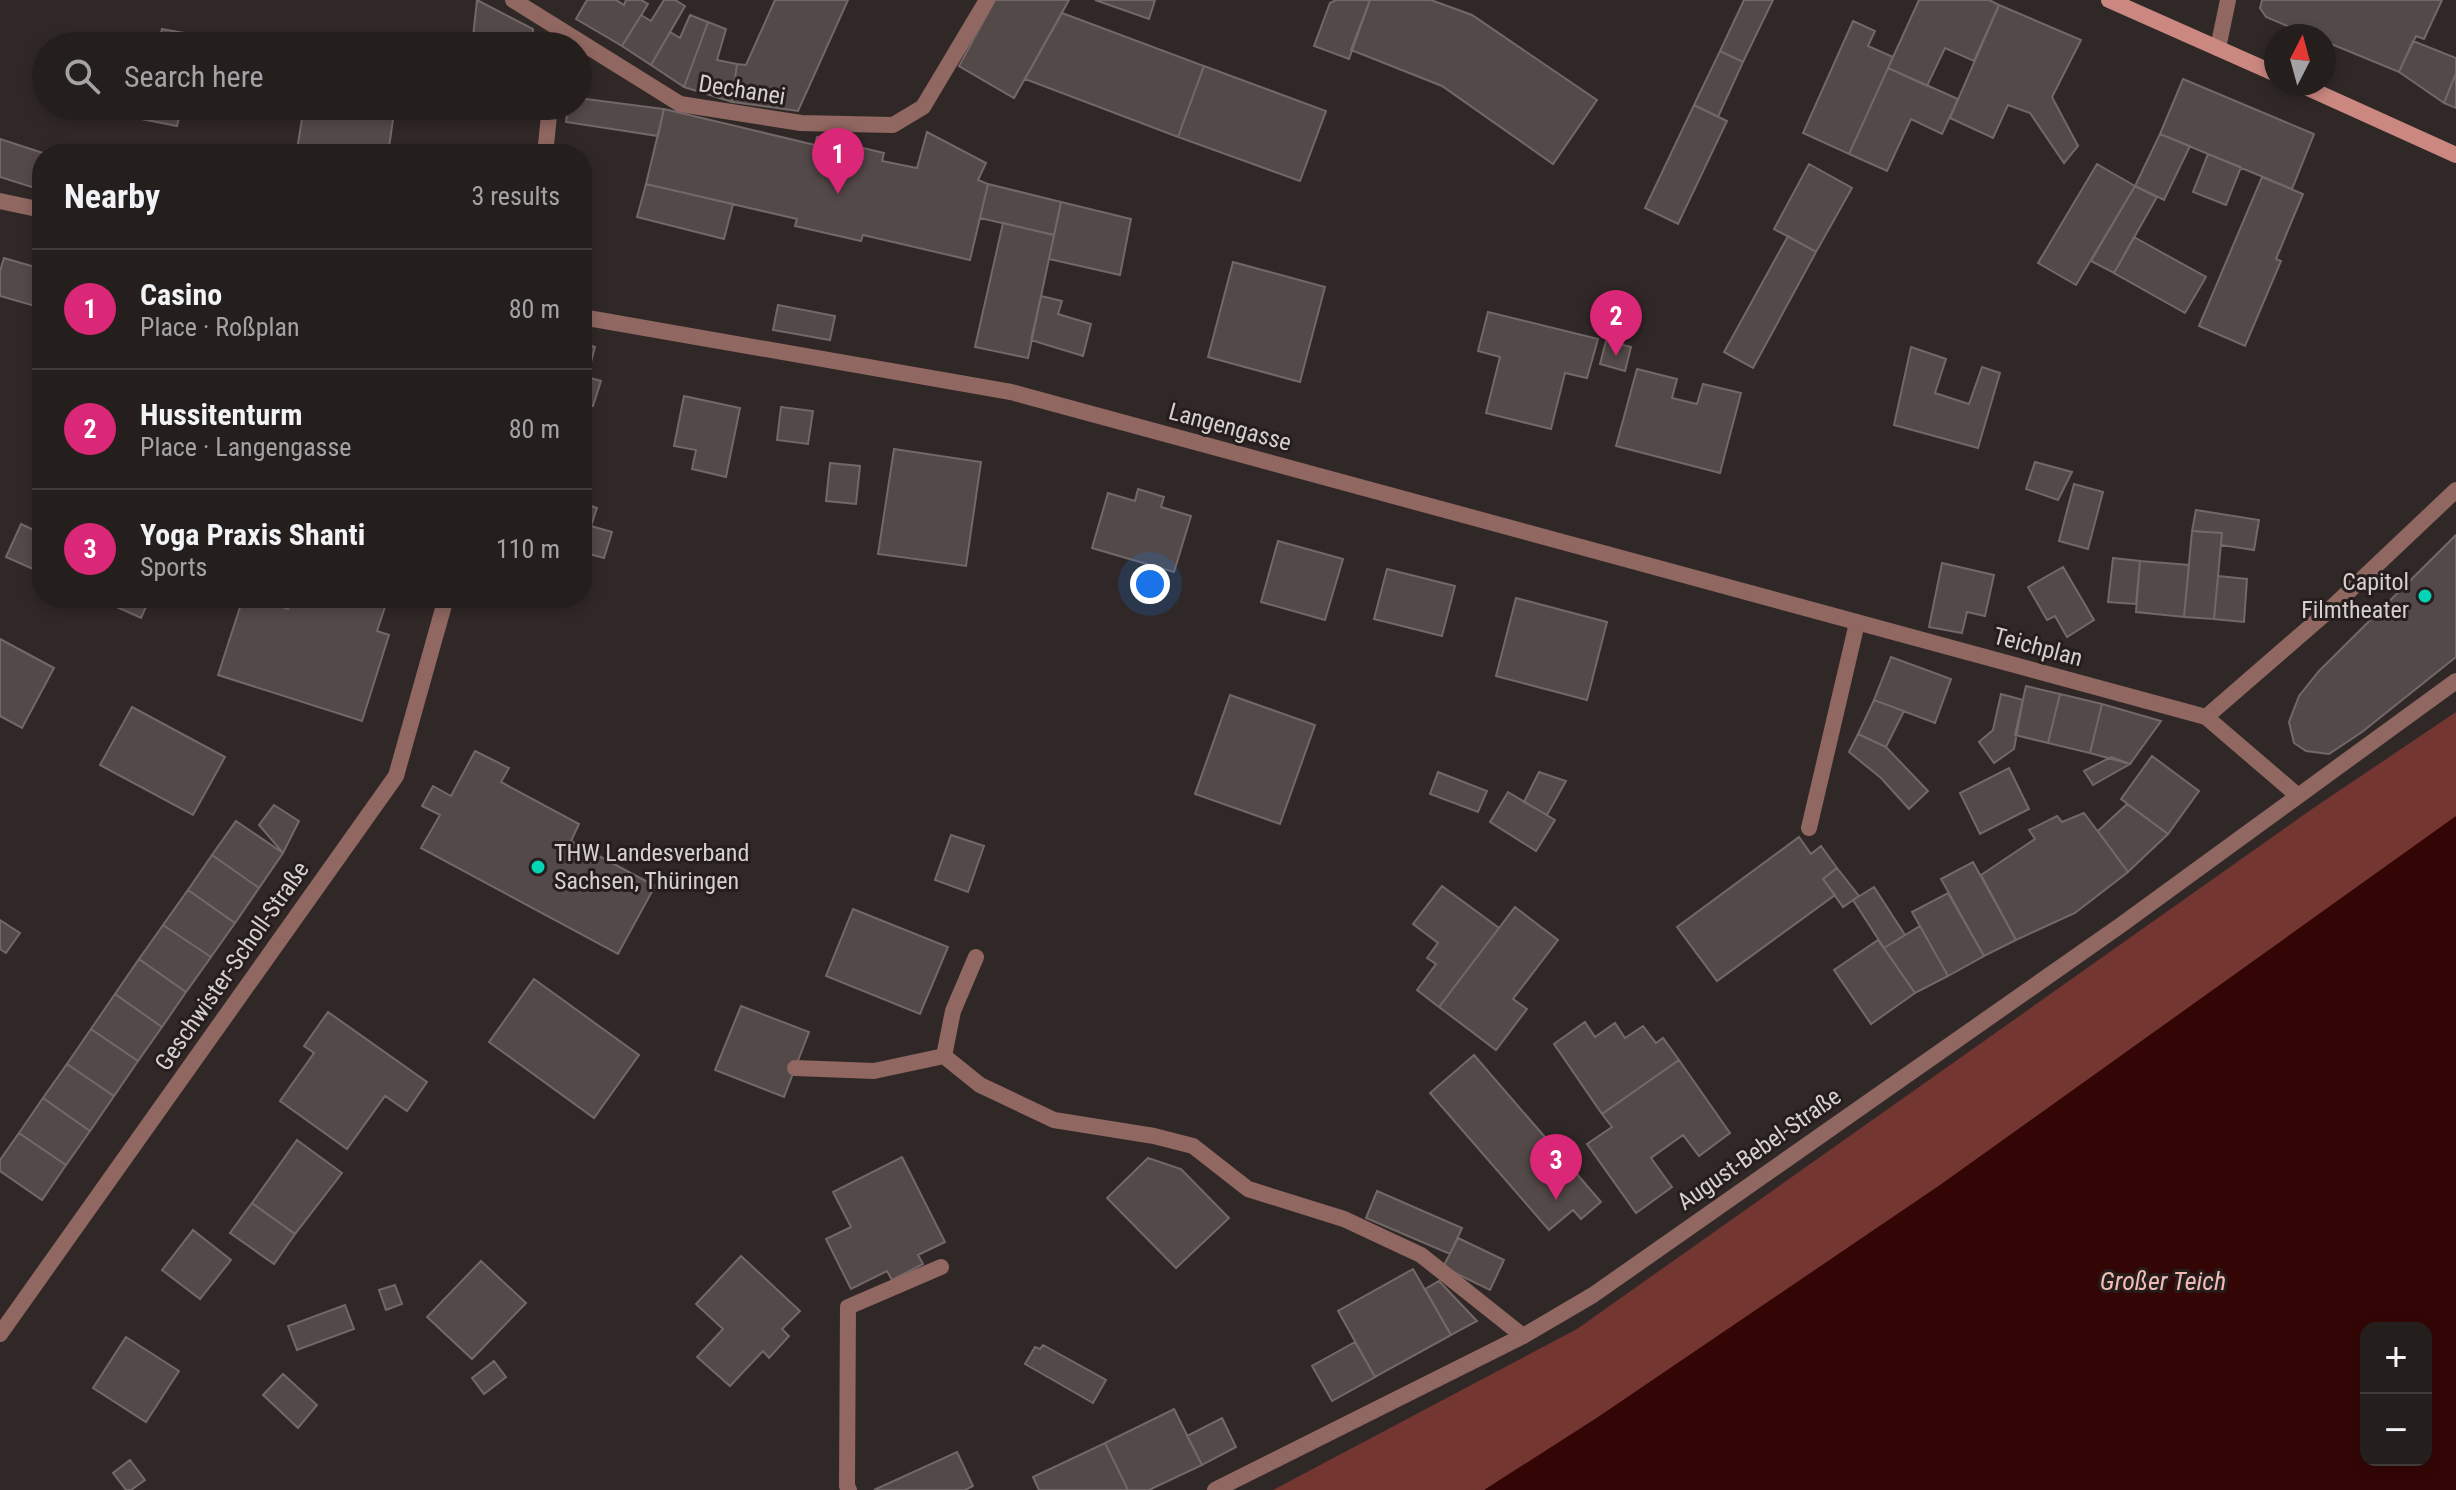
<!DOCTYPE html>
<meta charset="utf-8">
<style>
body{margin:0;font-family:"Roboto Condensed",sans-serif;background:#2c2726;color:#f1f3f6}
.controls{position:absolute;right:24px;bottom:24px;display:grid;overflow:hidden;border-radius:16px;box-shadow:0 4px 12px #0003}
.controls button{width:72px;height:72px;display:grid;place-items:center;padding:0;border:0;border-bottom:2px solid #413c3b;background:#241e1d;color:#f1f3f6;font:40px sans-serif}
.compass{position:absolute;left:2264px;top:24px;width:72px;height:72px;border-radius:50%;background:#241e1d;box-shadow:0 4px 12px #0003;rotate:6deg}
.you{position:absolute;left:1150px;top:584px;width:28px;height:28px;margin:-20px;border:6px solid #fff;border-radius:50%;background:#1a73e8;box-shadow:0 0 0 12px #1a73e833}
.badge{display:grid;place-items:center;width:52px;height:52px;border-radius:50%;background:#db2777;color:#fff;font-size:26px;font-weight:700}
.pin{position:absolute;translate:-50% -66px;filter:drop-shadow(0 2px 4px #0008)}
.pin::after{content:'';position:absolute;top:42px;width:28px;height:24px;background:inherit;clip-path:polygon(0 0,100% 0,50% 100%)}
.list{margin:0;padding:0;list-style:none}
h2{display:flex;justify-content:space-between;align-items:center;height:104px;margin:0;padding:0 32px;font-size:34px}
h2 small{font-size:26px;font-weight:400;color:#a3a2a4}
.list li{display:grid;grid-template-columns:52px 1fr auto;gap:24px;align-items:center;box-sizing:border-box;height:120px;padding:0 32px;border-top:2px solid #413c3b}
.list b{display:block;font-size:30px;white-space:nowrap}
.list p{margin:0;font-size:26px;white-space:nowrap;color:#a3a2a4}
.list em{font-size:26px;font-style:normal;color:#a3a2a4}
.icon{flex:none;width:44px;height:44px;fill:none;stroke:currentColor;stroke-width:2;stroke-linecap:round;stroke-linejoin:round}
.map{position:relative;flex:none;width:2456px;height:1490px;overflow:hidden}
.search{position:absolute;background:#241e1d;box-shadow:0 4px 12px #0003;left:32px;top:32px;width:560px;height:88px;display:flex;align-items:center;gap:20px;box-sizing:border-box;padding:0 28px;border-radius:44px;color:#a3a2a4;font-size:30px}
.panel{position:absolute;background:#241e1d;box-shadow:0 4px 12px #0003;left:32px;top:144px;width:560px;height:464px;border-radius:32px}
.map>svg:first-child{display:block}
.green{fill:#743630;fill-rule:evenodd}
.water{fill:#330605;fill-rule:evenodd}
.building{fill:#534948;stroke:#726867;stroke-width:2}
.lines{fill:none;stroke-linecap:round;stroke-linejoin:round}
.lane{stroke:#906761;stroke-width:16}
.street{stroke:#906761;stroke-width:16}
.secondary{stroke:#ca8880;stroke-width:16}
.poi-dot{fill:#02d5b6;stroke:#261e1d;stroke-width:3}
.labels{text-anchor:middle;dominant-baseline:central;stroke-width:6;stroke-linejoin:round;paint-order:stroke}
.street-label{font-size:24px;fill:#d6d0cf;stroke:#261e1d}
.poi-label{font-size:24px;fill:#d6d0cf;stroke:#261e1d;text-anchor:end}
.water-label{font-size:26px;font-style:italic;fill:#f0bcb5;stroke:#261e1d}
</style>
<div class="map">
<svg width="2456" height="1490" viewBox="0 0 2456 1490">
<rect width="100%" height="100%" fill="#302827"/>
<!-- green -->
<path class="green" d="M2456,712V1490H1273L1577,1329L2312,809ZM2366,1328H2426V1460H2366Z"/>
<!-- water -->
<path class="water" d="M2456,816V1490H1484L1598,1417L1940,1185ZM2366,1328H2426V1460H2366Z"/>
<!-- building -->
<path class="building" d="M477,0L533,29L531,46H472Z
M587,0H616L624,5L626,0H641L648,4L622,46L576,19Z
M664,0H675L685,6L651,65L622,46L641,15L651,21Z
M775,0H848L798,111L732,102L737,64L746,65Z
M995,0H1069L1014,98L959,66Z
M1095,0H1155L1149,19Z
M1336,0H1370L1349,59L1314,46L1330,3Z
M1370,0H1431L1472,15L1597,100L1553,164L1442,86L1351,50Z
M1744,0H1773L1743,62L1720,51Z
M1919,0H1989L1999,5L1974,61L1945,48L1927,86L1888,68Z
M2262,0H2442L2424,39L2416,36L2399,72L2324,41V36H2311L2266,17L2260,8Z
M1999,5L2081,40L2052,97L2078,146L2064,163L2030,113L2008,105L1993,138L1950,118Z
M1062,13L1204,66L1178,137L1025,79Z
M690,15L708,22L684,87L651,65L670,32L680,38Z
M1853,21L1875,31L1868,46L1893,57L1849,154L1803,133Z
M708,22L726,29L717,60L737,64L732,102L684,87Z
M162,29L212,38L211,46H158Z
M2413,41L2456,58V73L2444,103L2399,72Z
M1720,51L1743,62L1718,117L1694,105Z
M1204,66L1326,111L1300,181L1178,137Z
M1888,68L1958,99L1942,134L1911,119L1887,171L1849,154Z
M2456,73V108L2444,103Z
M2183,79L2314,134L2292,189L2160,134Z
M578,98L664,109L658,136L566,122L568,106H578Z
M1694,105L1727,121L1678,224L1645,208Z
M92,106H182L177,126L91,109Z
M304,106H395L388,154H323L297,150Z
M664,109L815,145L817,137L884,153L882,161L917,168L927,132L986,163L978,180L988,184L970,260L863,235L861,241L795,226L797,219L646,184Z
M2160,134L2190,146L2164,200L2135,186Z
M0,139L46,154H42V167L35,188L0,177Z
M2208,154L2241,167L2226,205L2193,192Z
M1809,164L1852,188L1816,252L1774,229Z
M2097,164L2135,186L2076,285L2038,263Z
M2262,177L2303,194L2276,259L2281,261L2245,346L2199,326Z
M646,184L733,204L724,239L637,217Z
M988,184L1061,202L1054,235L980,218Z
M2135,186L2157,197L2114,273L2091,261Z
M1061,202L1131,219L1120,275L1049,259Z
M1003,223L1054,235L1028,358L975,347Z
M1788,236L1816,252L1753,368L1724,352Z
M2134,237L2206,277L2185,313L2114,273Z
M4,258L42,269V308L0,296V271Z
M1233,262L1325,287L1300,382L1208,357Z
M1041,296L1062,301L1058,314L1091,324L1083,356L1031,340Z
M778,305L835,316L830,340L773,330Z
M1488,312L1598,339L1587,378L1565,373L1551,429L1486,413L1500,357L1478,351Z
M1606,341L1631,347L1625,371L1600,364Z
M582,343L595,347L587,377L601,381L593,406L582,403Z
M1911,347L1946,359L1935,393L1969,404L1982,367L2000,373L1978,448L1894,425Z
M1637,369L1677,379L1672,398L1697,404L1703,384L1741,393L1720,473L1616,446Z
M684,396L740,408L726,477L692,469L696,450L674,446Z
M781,407L813,411L808,444L777,440Z
M894,449L981,462L966,566L878,554Z
M2035,462L2072,472L2058,500L2026,489Z
M830,463L860,466L856,504L826,501Z
M2074,484L2103,492L2088,549L2059,541Z
M1138,489L1164,497L1161,507L1191,516L1174,572L1092,548L1108,493L1135,501Z
M582,503L597,508L591,526L612,532L604,558L589,554L582,578Z
M2196,510L2259,520L2254,550L2221,545L2222,533L2192,531Z
M21,524L42,534V573L6,557Z
M2192,531L2222,533L2214,619L2184,617Z
M2456,535V657L2362,732L2329,754L2306,751L2294,743L2289,722L2299,696L2319,671Z
M1278,541L1343,559L1325,620L1261,602Z
M2113,558L2140,561L2136,604L2108,602Z
M2140,561L2189,565L2184,617L2136,612Z
M1942,563L1994,575L1985,616L1967,612L1962,633L1929,627Z
M2063,567L2094,620L2067,637L2055,616L2047,620L2028,587Z
M1387,569L1455,586L1442,636L1374,619Z
M2218,576L2247,579L2244,622L2214,619Z
M97,598H150L141,618Z
M243,598H254L288,609L292,598H388L377,631L389,635L362,721L218,675Z
M1516,598L1607,622L1587,700L1496,676Z
M0,639L54,668L22,728L0,716Z
M1891,657L1951,679L1935,723L1874,700Z
M2026,686L2060,694L2048,743L2015,735Z
M2001,694L2023,700L2014,749L1994,763L1979,742L1993,730Z
M2060,694L2102,704L2090,753L2048,743Z
M1230,695L1315,725L1280,824L1195,794Z
M1874,700L1904,711L1886,747L1858,734Z
M2102,704L2161,721L2130,764L2090,753Z
M132,707L225,757L193,815L100,765Z
M1858,734L1886,747L1928,791L1909,809L1881,778L1849,752Z
M475,751L509,768L501,782L579,824L571,841L655,886L618,954L421,848L440,815L422,806L433,786L451,796Z
M2152,756L2199,791L2168,834L2121,799Z
M2111,757L2130,764L2093,785L2084,771Z
M2009,768L2029,809L1980,834L1960,793Z
M1438,772L1487,791L1478,812L1430,794Z
M1539,772L1566,781L1547,815L1524,802Z
M1508,792L1555,820L1536,851L1490,822Z
M2127,804L2168,834L2128,872L2098,831Z
M274,805L299,821L283,853L259,825Z
M2084,813L2128,872L2075,913L2016,940L1981,875L2035,839L2029,830L2057,816L2062,822Z
M236,821L283,853L259,888L212,855Z
M951,835L984,846L968,892L935,880Z
M1799,837L1811,854L1821,846L1837,868L1823,879L1835,895L1717,981L1677,927Z
M212,855L259,888L235,923L188,890Z
M1973,862L2016,940L1984,956L1941,879Z
M1837,868L1859,896L1843,907L1823,879Z
M1442,886L1499,928L1439,1007L1417,990L1436,964L1427,958L1438,943L1413,924Z
M1874,887L1905,935L1884,948L1853,900Z
M188,890L235,923L211,957L163,925Z
M1948,893L1984,956L1948,976L1912,912Z
M1515,907L1558,940L1513,999L1527,1009L1496,1050L1439,1007Z
M853,909L948,947L920,1014L826,976Z
M0,920L20,933L6,953L0,949Z
M163,925L211,957L186,992L139,959Z
M1920,926L1948,976L1915,993L1884,948Z
M1878,940L1915,993L1871,1024L1834,970Z
M139,959L186,992L162,1027L115,994Z
M534,979L639,1055L594,1118L489,1042Z
M115,994L162,1027L138,1061L91,1029Z
M741,1006L809,1032L784,1097L715,1070Z
M328,1012L427,1082L407,1111L385,1096L347,1149L280,1101L314,1053L304,1046Z
M1585,1022L1595,1037L1615,1023L1625,1038L1643,1026L1656,1043L1663,1038L1679,1060L1602,1114L1554,1044Z
M91,1029L138,1061L114,1096L67,1064Z
M1474,1055L1601,1202L1581,1219L1573,1210L1549,1230L1430,1093Z
M1679,1060L1730,1133L1699,1156L1683,1135L1651,1158L1672,1187L1636,1213L1587,1144L1612,1127L1602,1114Z
M67,1064L114,1096L90,1131L43,1098Z
M43,1098L90,1131L66,1165L19,1133Z
M19,1133L66,1165L42,1200L0,1171V1160Z
M297,1140L342,1173L295,1234L252,1203Z
M902,1157L945,1242L918,1255L923,1264L892,1280L887,1271L851,1289L826,1239L851,1227L833,1192Z
M1148,1158L1181,1169L1229,1218L1176,1268L1107,1198Z
M1377,1191L1462,1228L1450,1254L1366,1218Z
M252,1203L295,1234L274,1264L230,1233Z
M193,1230L231,1260L200,1299L162,1270Z
M1458,1238L1504,1260L1490,1290L1443,1267Z
M741,1256L800,1311L782,1329L789,1336L769,1358L763,1351L730,1386L697,1357L723,1329L696,1304Z
M481,1261L526,1303L472,1359L427,1317Z
M1413,1269L1451,1335L1375,1377L1338,1311Z
M1439,1281L1477,1321L1451,1335L1425,1289Z
M395,1285L402,1304L386,1310L379,1290Z
M345,1305L354,1329L297,1350L288,1326Z
M126,1337L179,1371L146,1422L93,1388Z
M1355,1342L1375,1377L1332,1401L1312,1366Z
M1043,1345L1106,1380L1093,1403L1025,1364L1035,1347L1040,1349Z
M494,1361L506,1377L484,1394L472,1378Z
M283,1374L317,1405L298,1428L263,1395Z
M1174,1409L1202,1465L1149,1490H1128L1105,1443Z
M1222,1418L1236,1447L1202,1465L1187,1436Z
M1105,1443L1128,1490H1039L1033,1477Z
M957,1452L973,1486L965,1490H874Z
M130,1460L145,1480L131,1490H126L113,1473Z"/>
<g class="lines">
<!-- lane -->
<path class="lane" d="M1809,828L1857,623
M976,957L953,1011L944,1056L980,1085L1054,1120L1154,1136L1193,1146L1248,1189L1344,1219L1421,1255L1523,1336
M795,1068L874,1071L944,1056
M849,1490L847,1486L848,1307L941,1267"/>
<!-- street -->
<path class="street" d="M513,0L680,104L801,123L893,125L923,107L987,0
M2218,48L2228,0
M545,154L550,106
M0,201L42,210
M582,317L1011,392L2206,717L2297,795
M2206,717L2326,613L2456,490
M0,1334L396,776L446,598
M1215,1490L1523,1336L1593,1295L2121,925L2456,681"/>
<!-- secondary -->
<path class="secondary" d="M2109,0L2276,74
M2299,84L2456,155"/>
</g>
<!-- markers -->
<g class="poi-dot">
<circle cx="2425" cy="596" r="8"/>
<circle cx="538" cy="867" r="8"/>
</g>
<g class="labels">
<!-- street labels -->
<g class="street-label">
<text transform="translate(742 90) rotate(9)">Dechanei</text>
<text transform="translate(1230 427) rotate(15)">Langengasse</text>
<text transform="translate(2038 647) rotate(15)">Teichplan</text>
<text transform="translate(232 966) rotate(-55)">Geschwister-Scholl-Straße</text>
<text transform="translate(1759 1149) rotate(-35)">August-Bebel-Straße</text>
</g>
<!-- poi labels -->
<g class="poi-label">
<text x="2409" y="582">Capitol<tspan x="2409" dy="28">Filmtheater</tspan></text>
<text x="554" y="853" text-anchor="start">THW Landesverband<tspan x="554" dy="28">Sachsen, Thüringen</tspan></text>
</g>
<!-- water labels -->
<g class="water-label">
<text x="2163" y="1281">Großer Teich</text>
</g>
</g>
</svg>
<div class="controls">
<button>+</button>
<button>−</button>
</div>
<svg class="compass" viewBox="-18 -18 36 36"><path d="M0-13l5 13h-10z" fill="#e53935"/><path d="M0 13l5-13h-10z" fill="#a3a2a4"/></svg>
<div class="you"></div>
<div class="pin badge" style="left:838px;top:194px">1</div>
<div class="pin badge" style="left:1616px;top:356px">2</div>
<div class="pin badge" style="left:1556px;top:1200px">3</div>
<div class="search"><svg class="icon" aria-label="search" viewBox="0 0 24 24"><circle cx="10" cy="10" r="6"/><path d="M15 15l6 6"/></svg>Search here</div>
<section class="panel">
<h2>Nearby<small>3 results</small></h2>
<ul class="list">
<li><span class="badge">1</span><div><b>Casino</b><p>Place · Roßplan</p></div><em>80 m</em></li>
<li><span class="badge">2</span><div><b>Hussitenturm</b><p>Place · Langengasse</p></div><em>80 m</em></li>
<li><span class="badge">3</span><div><b>Yoga Praxis Shanti</b><p>Sports</p></div><em>110 m</em></li>
</ul>
</section>
</div>
